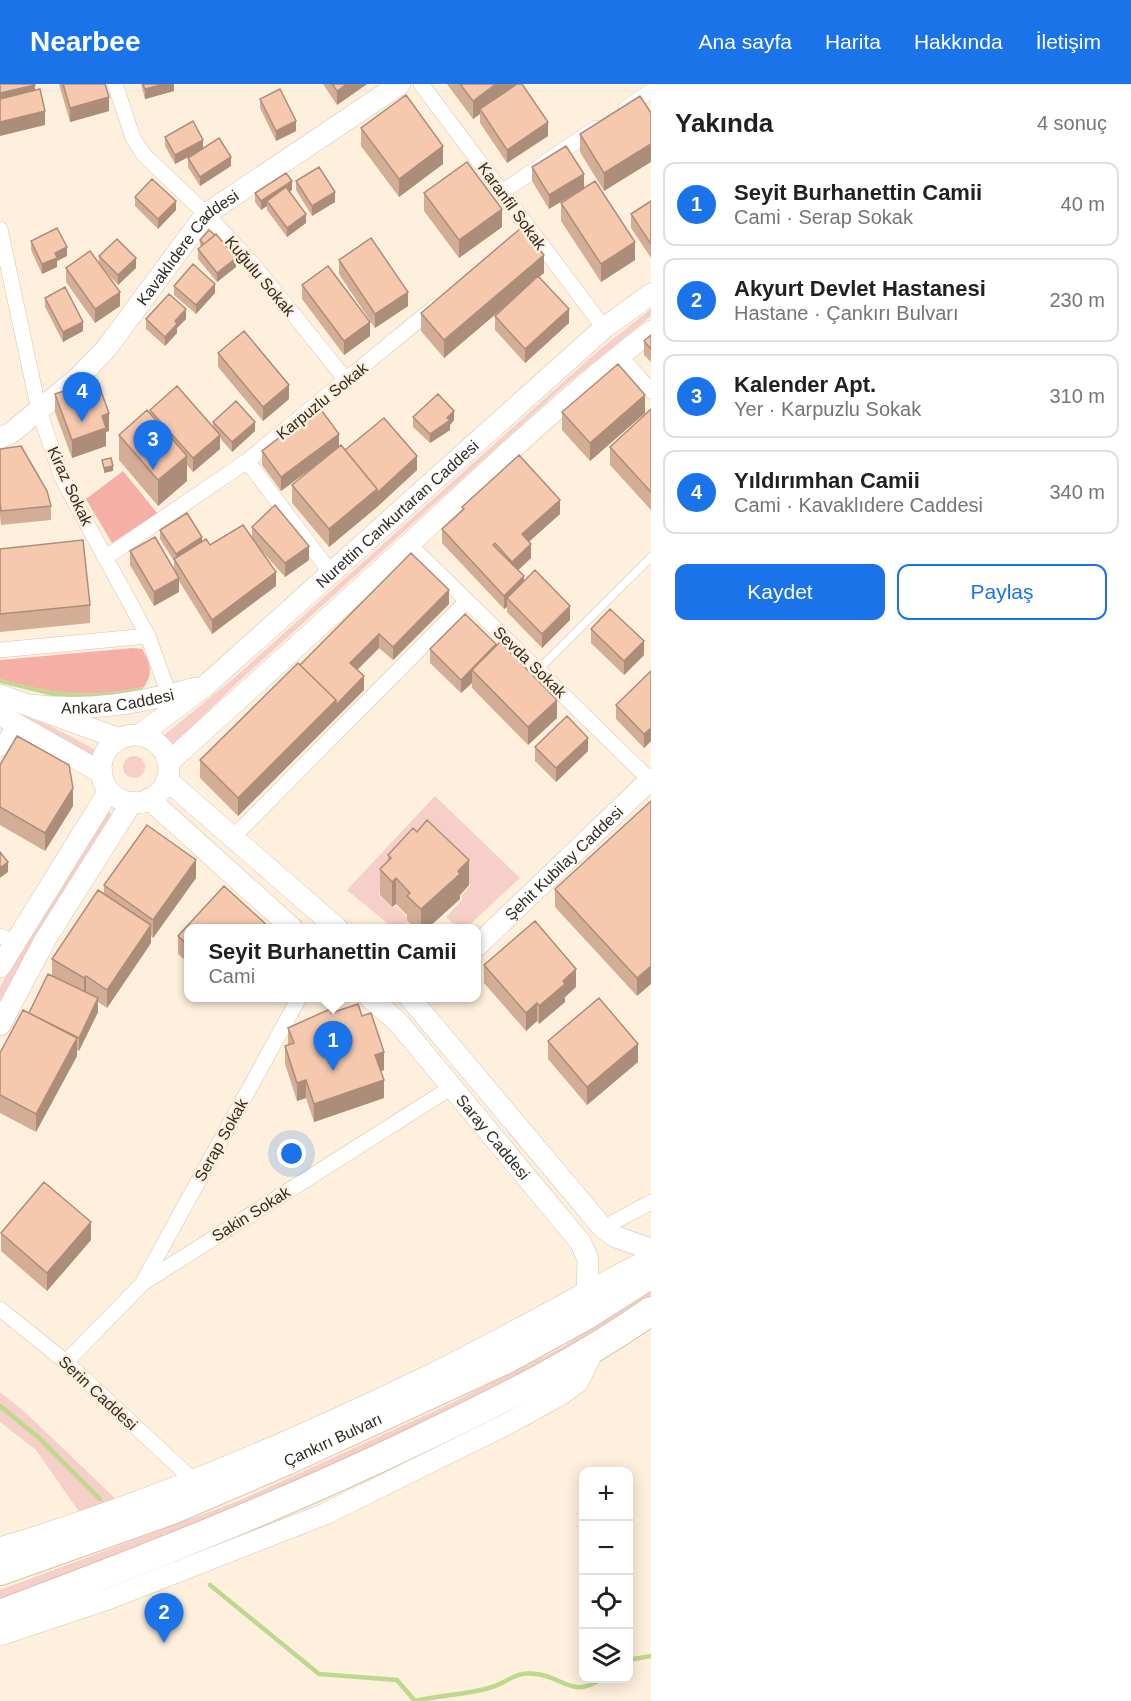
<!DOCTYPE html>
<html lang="tr">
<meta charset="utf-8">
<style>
body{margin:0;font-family:Arial,sans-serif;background:#f2f2f2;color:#202124}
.controls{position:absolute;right:18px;bottom:18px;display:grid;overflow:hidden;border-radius:12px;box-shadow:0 3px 15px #0003}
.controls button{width:54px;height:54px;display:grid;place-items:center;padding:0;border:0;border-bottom:2px solid #e0e0e0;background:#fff;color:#202124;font:30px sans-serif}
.you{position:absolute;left:292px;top:1070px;width:21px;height:21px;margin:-15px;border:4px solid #fff;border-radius:50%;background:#1a73e8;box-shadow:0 0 0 9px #1a73e833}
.badge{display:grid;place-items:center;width:39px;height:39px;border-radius:50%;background:#1a73e8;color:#fff;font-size:20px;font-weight:700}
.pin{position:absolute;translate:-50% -50px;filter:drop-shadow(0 2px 3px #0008)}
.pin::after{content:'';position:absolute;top:32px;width:21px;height:18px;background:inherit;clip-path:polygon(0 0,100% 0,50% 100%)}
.popup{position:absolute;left:184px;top:840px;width:297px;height:78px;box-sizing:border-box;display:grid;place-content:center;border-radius:12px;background:#fff;filter:drop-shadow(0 2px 4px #0005);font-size:20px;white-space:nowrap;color:#757577}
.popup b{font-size:22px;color:#202124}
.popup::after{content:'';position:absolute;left:50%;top:100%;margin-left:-12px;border:12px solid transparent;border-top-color:#fff}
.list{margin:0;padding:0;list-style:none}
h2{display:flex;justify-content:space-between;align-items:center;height:78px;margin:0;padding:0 24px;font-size:26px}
h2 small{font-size:20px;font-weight:400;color:#757577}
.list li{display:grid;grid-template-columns:39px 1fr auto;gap:18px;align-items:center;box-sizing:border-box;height:84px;margin:0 12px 12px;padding:0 12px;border:2px solid #e0e0e0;border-radius:12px}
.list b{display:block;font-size:22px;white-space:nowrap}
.list p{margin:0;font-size:20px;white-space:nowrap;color:#757577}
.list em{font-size:20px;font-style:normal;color:#757577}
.actions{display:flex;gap:12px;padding:18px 24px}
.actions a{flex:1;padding:14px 0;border:2px solid #1a73e8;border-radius:12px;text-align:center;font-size:21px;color:#1a73e8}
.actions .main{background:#1a73e8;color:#fff}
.icon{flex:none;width:33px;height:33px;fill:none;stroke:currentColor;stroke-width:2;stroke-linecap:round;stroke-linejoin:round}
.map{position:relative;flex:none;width:651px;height:1617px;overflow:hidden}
header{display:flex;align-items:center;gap:36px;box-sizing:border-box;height:84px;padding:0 30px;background:#1a73e8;color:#fff}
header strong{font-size:28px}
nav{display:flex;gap:33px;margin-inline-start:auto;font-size:21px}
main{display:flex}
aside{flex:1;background:#fff}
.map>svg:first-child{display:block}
.green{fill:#f7cfc9}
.forest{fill:#f5afa6}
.water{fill:#bcd98e}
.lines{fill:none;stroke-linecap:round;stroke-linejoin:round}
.stream{stroke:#bcd98e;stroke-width:4.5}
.lane-casing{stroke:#d6c4ac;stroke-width:9}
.street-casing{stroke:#d6c4ac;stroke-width:16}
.secondary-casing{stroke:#d6c4ac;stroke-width:22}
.highway-casing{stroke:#d6c4ac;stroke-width:30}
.lane{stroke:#fff;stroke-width:8}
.street{stroke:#fff;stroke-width:15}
.secondary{stroke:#fff;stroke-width:21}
.highway{stroke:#fff;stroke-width:28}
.wall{fill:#d4ad96}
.shaded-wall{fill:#ac8d7a}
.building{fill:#f6c9af;stroke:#ac8d7a;stroke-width:1.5}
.labels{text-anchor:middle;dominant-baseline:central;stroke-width:5;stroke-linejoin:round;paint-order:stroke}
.street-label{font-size:16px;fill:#322b22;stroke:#fef0dc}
</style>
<header>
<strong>Nearbee</strong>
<nav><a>Ana sayfa</a><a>Harita</a><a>Hakkında</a><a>İletişim</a></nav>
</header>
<main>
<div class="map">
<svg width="651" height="1617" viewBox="0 0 651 1617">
<rect width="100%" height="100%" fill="#fef0dc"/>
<!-- green -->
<path class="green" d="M651,225V232L563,303L236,600L172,662L163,652L234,594L599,266Z
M11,627L51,642L103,670L96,679Z
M123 683a11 11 0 1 1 22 0a11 11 0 1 1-22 0Z
M435,712L520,794L466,844H458L446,833L463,815L461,812L471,801L427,760L378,810L393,824L396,822L409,834L406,837L413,844H393L347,806Z
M108,727L115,733L25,873L0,918V903L11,883Z
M651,1204V1214C450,1345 223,1430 0,1516V1506L241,1416L443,1323L561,1264Z
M0,1308L26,1329L119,1418L82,1432L36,1366L0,1338Z"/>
<!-- forest -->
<path class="forest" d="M123,387L157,429L112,459L86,415Z
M133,564L142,565C150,578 154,589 144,603C90,614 53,611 0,595V576Z"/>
<!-- water -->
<path class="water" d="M0,595C53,611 90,614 144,603L141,607L112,613H56L0,599Z"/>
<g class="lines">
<!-- stream -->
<path class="stream" d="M0,1322L38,1353L100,1415
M210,1501L319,1590L397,1596L415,1617C439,1611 465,1611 489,1604C509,1599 512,1587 537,1590C565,1594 572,1615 603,1594
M628,1576L651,1572"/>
<!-- lane casing -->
<g class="lane-casing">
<path id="lane" d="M538,586L651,473"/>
</g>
<!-- street casing -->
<g class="street-casing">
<path id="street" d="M115,0L133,54L144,71L206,130L252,179L347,297
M421,0L604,244
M626,24L651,7
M502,108L596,44
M0,145L39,327L62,394L148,552L169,611
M619,271L651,307
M247,377L331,489
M409,460L650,696
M105,474L247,377L436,222
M0,566L148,552
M0,665L16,639
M233,753L467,517
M0,852L14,858
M603,1144L651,1118
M144,1196L299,914
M0,1225L66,1278L193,1396
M66,1278L143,1199L452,1003"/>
</g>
<!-- secondary casing -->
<g class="secondary-casing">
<g id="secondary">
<path id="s1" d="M0,354L11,349L79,293L106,265L206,130L400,0"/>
<path d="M0,611L120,655"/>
<path id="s2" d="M28,621C89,628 136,620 196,604"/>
<path d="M0,631L102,689"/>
<path id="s3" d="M141,650L205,602L604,244L651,210"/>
<circle cx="135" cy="685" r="34"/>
<path d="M168,679C248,606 329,534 408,461C488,387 564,314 651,247"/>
<path d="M167,696L337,844"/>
<path d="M149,715L292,844"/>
<path id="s4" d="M477,862L651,695"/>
<path d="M0,883L109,707"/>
<path id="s5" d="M370,914L398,938L581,1159L588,1176L587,1208"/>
<path d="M410,914L603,1144L616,1153L651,1165"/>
<path d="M0,941L45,856L132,718"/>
<path d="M0,1464C147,1420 288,1360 426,1293C502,1256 576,1213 651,1174"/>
<path d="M0,1551L108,1515L325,1430L509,1339L560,1311L578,1298L594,1265"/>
</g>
</g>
<!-- highway casing -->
<g class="highway-casing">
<g id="highway">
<path id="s6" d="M0,1487L172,1426L286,1377L505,1276L587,1231L651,1190"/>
<path d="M0,1530C144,1476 286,1420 424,1353C503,1315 580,1277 651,1227"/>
</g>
</g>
<!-- lane -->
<use href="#lane" class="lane"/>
<!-- street -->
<use href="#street" class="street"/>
<!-- secondary -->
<use href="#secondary" class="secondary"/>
<!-- highway -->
<use href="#highway" class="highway"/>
</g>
<!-- wall -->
<path class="wall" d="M59,0H105L109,27L70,38Z
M141,0H174V7L145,15Z
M323,0H367L337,21Z
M447,0H522L548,52L507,79L480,39V30L473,35Z
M640,12L604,107L580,68V50Z
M260,15L296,47L276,57L260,24Z
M361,44L443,80L399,113L361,62Z
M165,53L203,64L231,82L200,102L188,83V74L194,70L175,80L165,62Z
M566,62L549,125L532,97V83Z
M296,97L335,118L312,132L296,106Z
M292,106L290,108L306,139L287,153L267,126V122L261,126L255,118V109Z
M424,109L502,143L459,174L424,127Z
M135,113L176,126L158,145L135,122Z
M651,117V174L631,144V130Z
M561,119L635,176L601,198L561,137Z
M200,156L236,183L217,198L198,175V165L201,162L200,161Z
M31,157L67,172L57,177V183L42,190L31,166Z
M99,172L136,184L118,201L104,186L120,222L95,239L66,198V184L99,179Z
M339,176L408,222L375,244L339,190Z
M544,189L539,193L569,239L525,279L495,246V232L513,215L444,274L421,247V229Z
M302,201L370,252L344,271L302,215Z
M174,202L215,209L196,230L174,211Z
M45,214L83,247L63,258L45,223Z
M146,235H186L177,244V249L165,262L146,245Z
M651,251V278L644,271V257Z
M218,269L289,315L263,337L218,283Z
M55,310L109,347L106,348V362L72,374L55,328Z
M651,325V426L610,381V363Z
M150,326L213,344V338L255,347L232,368L220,354V365L193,388L187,381V397L158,422L119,376V351L150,330Z
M562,328L645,329L590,377L562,346Z
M413,333L454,336L450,341V346L430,359L413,343Z
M339,363L345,366L417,386L377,423L329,463L292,419V401L326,373L281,407L262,381V367Z
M0,365L51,422V436L1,441L0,432Z
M462,423L560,430L528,458L531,474L518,486L524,497L570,536L542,564L507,528V523L504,525L442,459V445L462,427Z
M252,443L309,476L285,493L260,465L276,502L212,550L179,497V508L154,522L130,481V467L174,485V477L160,455V446L202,458L210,461L252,455Z
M0,465L90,521V539L0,548Z
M449,520L393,576L379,564L357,586L364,606L238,732L200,694V676L300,581Z
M591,545L644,571L624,591L591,559Z
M496,562L557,634L528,661L472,604V599L461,609L430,579V565Z
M651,587V657L644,664L616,635V621Z
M535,663L588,667L556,698L535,677Z
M0,681L73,722L45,767L0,741Z
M651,717L637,912L555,823V805Z
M388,771L469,801L460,811V815L428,844H415L407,837V831L396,820L392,823L380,811V785L388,777Z
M196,794L153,854L151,852V859L107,924L98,918V928L79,967L77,966V972L36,1048L0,1029V969L29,929L52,892V875L104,810V801Z
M224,802L269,843V844H189V880L178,870V852Z
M484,881L576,903L565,913V918L539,940L537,937L526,947L484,899Z
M331,929L362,932L384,986L380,987L384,1014L314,1038L306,1014L297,1017L285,980V962L288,961V944Z
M548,957L638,978L587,1021L548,975Z
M1,1149L91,1156L47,1207L1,1167Z"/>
<!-- shaded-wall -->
<path class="shaded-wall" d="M164,0H174V7L145,15V5Z
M347,0H367L337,21V7Z
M496,0H517L480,25V30L473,35V17Z
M35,1V11L0,18V9Z
M109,13V27L70,38V24Z
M45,27V41L0,52V38Z
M296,37V47L276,57V47Z
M548,38V52L507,79V66Z
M203,56V65L175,80V71Z
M651,60V78L604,107V89Z
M443,62V80L399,113V95Z
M231,73V82L200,102V93Z
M584,90V104L549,125V111Z
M292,97V106L270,120L267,117V122L261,126V117Z
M335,108V118L312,132V122Z
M176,117V126L158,145V135Z
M502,125V143L459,174V156Z
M306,130V139L287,153V144Z
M635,158V176L601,198V180Z
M67,163V172L57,177V183L42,190V180L55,169Z
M544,171V189L444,274V256Z
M136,174V184L118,201V191Z
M236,174V183L217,198V189Z
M215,200V209L196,230V221Z
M120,208V222L95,239V225Z
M408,208V222L375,244V230Z
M186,225V235L177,244V249L165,262V253L175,237Z
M569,225V239L525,279V265Z
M83,238V247L63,258V248Z
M370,238V252L344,271V257Z
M289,301V315L263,337V323Z
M645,311V329L590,377V359Z
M454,327V336L450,341V346L430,359V350Z
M109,329V347L106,348V362L72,374V356L102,332Z
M255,338V347L232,368V358Z
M339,350V364L281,407V393Z
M220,351V365L193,388V374Z
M187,372V397L158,422V396Z
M417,372V386L377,423V409Z
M113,382V387L104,389V384Z
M377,405V423L329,463V445Z
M560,416V430L522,464V450Z
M202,453V462L176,477V470Z
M531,460V474L512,492V478Z
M309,462V476L285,493V479Z
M276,488V502L212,550V536Z
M524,492V506L507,514V523L504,525V512Z
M179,494V508L154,522V508Z
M449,506V520L393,576V563Z
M570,522V536L542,564V550Z
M379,550V564L350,593V579Z
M644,557V571L624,591V577Z
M496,560V574L472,586V599L461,609V596Z
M364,592V606L238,732V714L336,616Z
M557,616V634L528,661V643Z
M651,644V657L644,664V650Z
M588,654V667L556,698V684Z
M73,704V722L45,767V749Z
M196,776V794L153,854V836Z
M469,776V801L460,811V815L428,844H421V825Z
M8,778V788L0,794V784Z
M396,794V820L392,823V798Z
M151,841V859L107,924V906Z
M651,882V900L637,912V894Z
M576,885V903L565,913V918L539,940V922L563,897Z
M86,892V910L84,912V894Z
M98,914V928L79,967V954Z
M537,919V937L526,947V929Z
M77,954V972L36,1048V1030Z
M638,960V978L587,1021V1003Z
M384,968V986L375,989V971Z
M306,996V1014L297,1017V999Z
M384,996V1014L314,1038V1020Z
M91,1138V1156L47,1207V1189Z"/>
<!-- building -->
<path class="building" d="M0,0H35V1L0,9Z
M63,0H105L109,13L70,24Z
M143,0H164L145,5Z
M332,0H347L337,7Z
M460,0H496L473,17Z
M517,0H522L548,38L507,66L480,25Z
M40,5L45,27L0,38V15Z
M280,5L296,37L276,47L260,15Z
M406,11L443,62L399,95L361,44Z
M640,12L651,29V60L604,89L580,50Z
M193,37L203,56L175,71L165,53Z
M219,54L231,73L200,93L188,74Z
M566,62L584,90L549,111L532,83Z
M467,78L502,125L459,156L424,109Z
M319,83L335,108L312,122L296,97Z
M286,89L292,97L261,117L255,109Z
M152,95L176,117L158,135L135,113Z
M595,97L635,158L601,180L561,119Z
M286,103L306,130L287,144L267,117Z
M651,117V160L631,130Z
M57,144L67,163L55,169L57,174L42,180L31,157Z
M521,144L544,171L444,256L421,229Z
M209,146L215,151L204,160L200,156Z
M216,150L236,174L217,189L198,165Z
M371,154L408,208L375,230L339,176Z
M117,155L136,174L118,191L99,172Z
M90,167L120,208L95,225L66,184Z
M193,180L215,200L196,221L174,202Z
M328,182L370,238L344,257L302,201Z
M538,192L569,225L525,265L495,232Z
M65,203L83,238L63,248L45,214Z
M169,210L186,225L175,237L177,240L165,253L146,235Z
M244,247L289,301L263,323L218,269Z
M651,251V265L644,257Z
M618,280L645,311L590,359L562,328Z
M97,296L109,329L102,332L106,344L72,356L55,310Z
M177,302L220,351L193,374L150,326Z
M438,310L454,327L447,334L450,336L430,350L413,333Z
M236,317L255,338L232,358L213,338Z
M319,323L339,350L281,393L262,367Z
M651,325V408L610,363Z
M147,326L187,372L158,396L119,351Z
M384,334L417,372L377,409V405L345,366Z
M341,361L377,405L329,445L292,401Z
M21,362L47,407L51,422L1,427L0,418V365Z
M519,371L560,416L522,450L531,460L512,478L495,459L493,461L524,492L504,512L442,445L464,425L462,423Z
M111,374L113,382L104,384L102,376Z
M275,421L309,462L285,479L252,443Z
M187,429L202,453L176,470L160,446Z
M243,441L276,488L212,536L174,475L206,455L210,461Z
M155,453L179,494L154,508L130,467Z
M83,456L90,521L0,530V465Z
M411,469L449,506L393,563L379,550L350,579L364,592L336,621V616L300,581Z
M535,486L570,522L542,550L507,514Z
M610,525L644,557L624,577L591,545Z
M465,530L496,560L461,596L430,565Z
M500,558L557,616L528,643L472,586Z
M298,579L336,616L238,714L200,676Z
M651,587V644L644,650L616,621Z
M567,632L588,654L556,684L535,663Z
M17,652L69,681L73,704L45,749L0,723V681Z
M651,717V882L637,894L555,805Z
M427,736L469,776L458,787L460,790L421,825L407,812L410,809L396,794L392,798L380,785L391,774L388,771L413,744L417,748Z
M147,741L196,776L153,836L104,801Z
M0,768L8,778L0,784Z
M224,802L269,843L268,844H189V862L178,852Z
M98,806L151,841L107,906L86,892L84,894L52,875Z
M535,837L576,885L563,897L565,900L539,922L537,919L526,929L484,881Z
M48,890L98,914L79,954L29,929Z
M599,914L638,960L587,1003L548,957Z
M358,920L362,932L371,929L384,968L375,971L384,996L314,1020L306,996L297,999L285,962L294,959L288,944L330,925L331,929Z
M23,926L77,954L36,1030L0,1011V969Z
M44,1098L91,1138L47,1189L1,1149Z"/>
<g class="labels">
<!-- street labels -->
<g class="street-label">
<text transform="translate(512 122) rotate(54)">Karanfil Sokak</text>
<text stroke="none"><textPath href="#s1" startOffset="270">Kavaklıdere Caddesi</textPath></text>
<text transform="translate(260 192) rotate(50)">Kuğulu Sokak</text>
<text transform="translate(322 317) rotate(-39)">Karpuzlu Sokak</text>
<text transform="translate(70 402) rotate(65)">Kiraz Sokak</text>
<text stroke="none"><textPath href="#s3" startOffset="338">Nurettin Cankurtaran Caddesi</textPath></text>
<text transform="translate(530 578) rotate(44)">Sevda Sokak</text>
<text stroke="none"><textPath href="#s2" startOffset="90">Ankara Caddesi</textPath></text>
<text stroke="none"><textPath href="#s4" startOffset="120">Şehit Kubilay Caddesi</textPath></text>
<text stroke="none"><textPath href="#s5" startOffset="186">Saray Caddesi</textPath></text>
<text transform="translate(221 1056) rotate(-61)">Serap Sokak</text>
<text transform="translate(251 1130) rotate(-32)">Sakin Sokak</text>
<text transform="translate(98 1309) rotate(43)">Serin Caddesi</text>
<text stroke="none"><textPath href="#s6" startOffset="358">Çankırı Bulvarı</textPath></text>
</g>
</g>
</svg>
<div class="controls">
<button>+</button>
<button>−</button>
<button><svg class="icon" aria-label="locate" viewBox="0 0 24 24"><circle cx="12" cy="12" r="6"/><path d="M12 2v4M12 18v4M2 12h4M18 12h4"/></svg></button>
<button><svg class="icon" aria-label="layers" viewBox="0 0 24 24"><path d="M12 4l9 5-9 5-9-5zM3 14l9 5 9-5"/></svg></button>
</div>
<div class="you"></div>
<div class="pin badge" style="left:333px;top:987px">1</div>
<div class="popup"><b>Seyit Burhanettin Camii</b>Cami</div>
<div class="pin badge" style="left:164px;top:1559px">2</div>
<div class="pin badge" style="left:153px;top:386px">3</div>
<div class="pin badge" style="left:82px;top:338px">4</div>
</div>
<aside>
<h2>Yakında<small>4 sonuç</small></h2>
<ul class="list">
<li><span class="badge">1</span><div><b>Seyit Burhanettin Camii</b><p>Cami · Serap Sokak</p></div><em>40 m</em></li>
<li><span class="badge">2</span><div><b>Akyurt Devlet Hastanesi</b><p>Hastane · Çankırı Bulvarı</p></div><em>230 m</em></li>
<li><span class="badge">3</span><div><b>Kalender Apt.</b><p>Yer · Karpuzlu Sokak</p></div><em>310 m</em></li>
<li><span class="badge">4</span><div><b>Yıldırımhan Camii</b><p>Cami · Kavaklıdere Caddesi</p></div><em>340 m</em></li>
</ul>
<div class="actions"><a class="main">Kaydet</a><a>Paylaş</a></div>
</aside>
</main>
